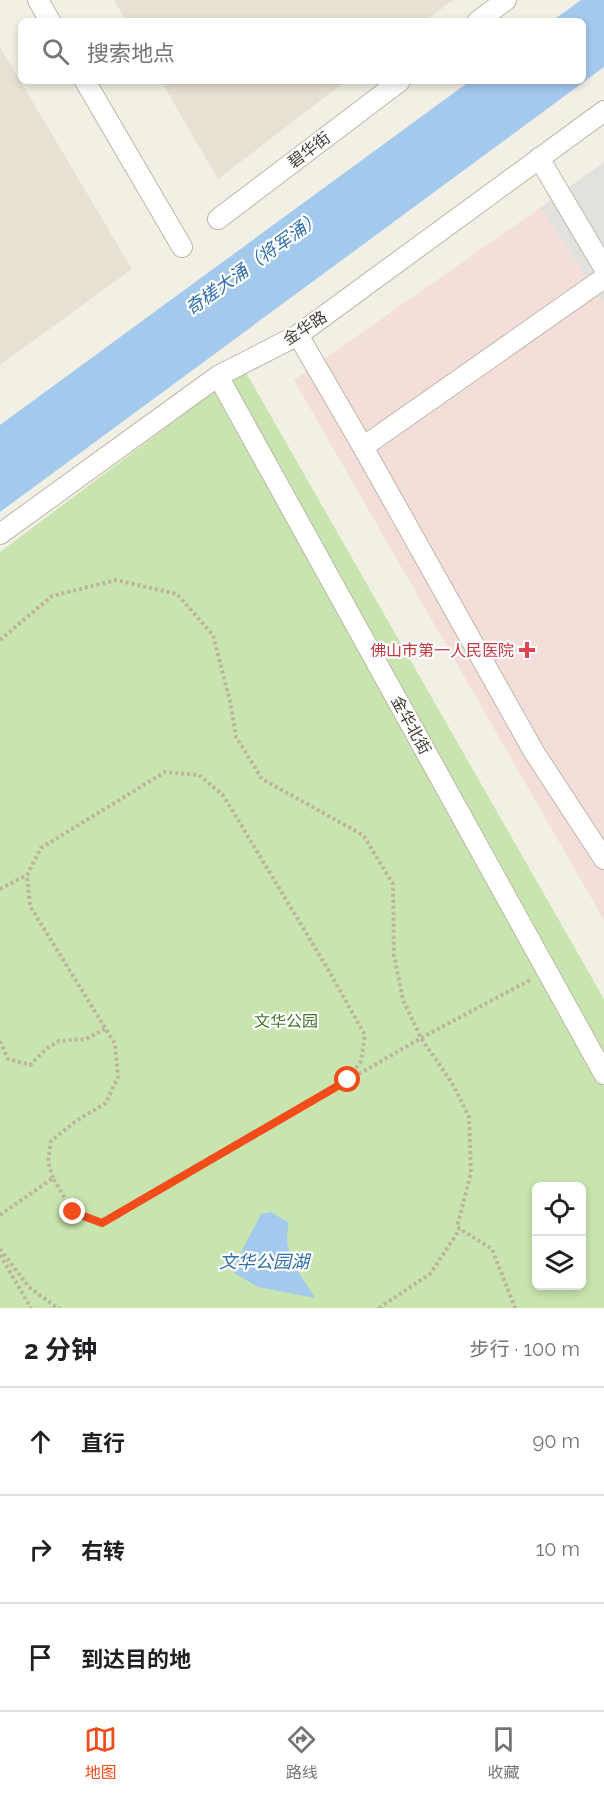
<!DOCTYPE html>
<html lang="zh">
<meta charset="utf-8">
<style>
body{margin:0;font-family:Raleway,"Noto Sans SC",sans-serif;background:#f6f6f6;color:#202124}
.controls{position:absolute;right:18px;bottom:18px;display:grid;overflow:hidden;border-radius:9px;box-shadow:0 3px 9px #0003}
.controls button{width:54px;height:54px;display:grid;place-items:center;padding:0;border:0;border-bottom:2px solid #e0e0e0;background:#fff;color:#202124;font:30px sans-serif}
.stop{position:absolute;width:18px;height:18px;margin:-14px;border:4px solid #f34c1b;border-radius:50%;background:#fff}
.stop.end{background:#f34c1b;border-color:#fff;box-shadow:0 2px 6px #0008}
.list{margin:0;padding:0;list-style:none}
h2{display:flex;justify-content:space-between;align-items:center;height:78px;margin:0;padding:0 24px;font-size:26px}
h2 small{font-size:20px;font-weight:400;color:#757577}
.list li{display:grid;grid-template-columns:39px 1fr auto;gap:18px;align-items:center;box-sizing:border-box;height:108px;padding:0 24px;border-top:2px solid #e0e0e0}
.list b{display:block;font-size:22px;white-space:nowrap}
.list em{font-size:20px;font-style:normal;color:#757577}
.icon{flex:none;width:33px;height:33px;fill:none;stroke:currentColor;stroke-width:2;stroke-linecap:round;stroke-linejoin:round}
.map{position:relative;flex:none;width:604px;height:1308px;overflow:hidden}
.search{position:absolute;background:#fff;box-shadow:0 3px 9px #0003;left:18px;right:18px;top:18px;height:66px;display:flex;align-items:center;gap:15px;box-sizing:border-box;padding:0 21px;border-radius:9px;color:#757577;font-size:22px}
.sheet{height:402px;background:#fff}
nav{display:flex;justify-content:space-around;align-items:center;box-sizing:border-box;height:84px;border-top:2px solid #e0e0e0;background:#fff;font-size:16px;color:#757577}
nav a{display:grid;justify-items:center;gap:3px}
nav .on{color:#f34c1b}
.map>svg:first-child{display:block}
.residential{fill:#e6e1d3}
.medical{fill:#f3ded9}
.green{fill:#c9e5af;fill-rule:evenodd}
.parking{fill:#e3e1dd}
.water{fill:#a3c9ed}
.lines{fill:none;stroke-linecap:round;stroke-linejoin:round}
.minor-casing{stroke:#bdb7a8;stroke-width:22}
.path{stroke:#beb49a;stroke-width:4;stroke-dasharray:3 3;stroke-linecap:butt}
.minor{stroke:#fff;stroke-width:20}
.route{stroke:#f34c1b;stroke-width:8}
.health-dot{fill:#e0444e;stroke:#fff;stroke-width:2}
.labels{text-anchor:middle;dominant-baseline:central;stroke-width:4.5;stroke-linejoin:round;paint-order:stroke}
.street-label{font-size:16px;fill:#443f35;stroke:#fff}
.health-label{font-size:16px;fill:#be3a42;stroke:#fff;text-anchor:end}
.park-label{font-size:16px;fill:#41742a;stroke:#fff}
.water-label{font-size:18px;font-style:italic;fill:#326fac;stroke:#fff}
</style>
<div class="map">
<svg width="604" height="1308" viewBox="0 0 604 1308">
<rect width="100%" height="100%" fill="#f2efe5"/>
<!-- residential -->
<path class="residential" d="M114,0H453L425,21H126Z
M0,47L132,269L0,365Z
M161,81H346L218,179Z"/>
<!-- medical -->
<path class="medical" d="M540,208L604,302V920L294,380Z"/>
<!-- green -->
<path class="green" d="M244,369L604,999V1308H0V552ZM536,1186H582V1286H536Z"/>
<!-- parking -->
<path class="parking" d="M604,162V302L540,208Z"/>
<!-- water -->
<path class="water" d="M581,0H604V67L0,512V425L470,81H583V21H552Z
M271,1212L289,1223C281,1255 300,1272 315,1298L258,1287L234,1273L235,1264L261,1214Z"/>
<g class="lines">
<!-- minor casing -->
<g class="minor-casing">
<path id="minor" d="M38,0L50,21
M478,21L506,0
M85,81L182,247
M539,158L604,268
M218,219L400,81
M298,335L363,447L534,752L604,859
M218,376L604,1074
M363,447L604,278
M0,534L218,376L298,335L604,111"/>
</g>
<!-- path -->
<path class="path" d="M0,640L52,596L116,580L177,594L213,635L230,701L236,737L262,779L363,835L393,884L394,955L403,1000L421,1038L452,1083L469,1117L471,1173L457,1227L492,1249L515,1308
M0,889L27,875
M0,1041L8,1059L30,1065L46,1049L59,1041L86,1039L105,1029
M53,1178L48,1162L51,1141L76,1121L106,1103L118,1077L115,1044L30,906L27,875L41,848L165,772L199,775L223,795L326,966L365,1035L361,1061L348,1080
M0,1215L53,1178L73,1212L101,1223L421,1038L530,980
M0,1249L29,1287L56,1307L60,1308
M0,1255L31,1308
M379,1308L430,1274L460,1229"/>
<!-- minor -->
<use href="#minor" class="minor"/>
</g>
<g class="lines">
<!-- route -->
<path class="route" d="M73,1212L102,1223L348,1080"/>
</g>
<!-- markers -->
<path class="health-dot" d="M524 641h6v6h6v6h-6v6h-6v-6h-6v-6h6z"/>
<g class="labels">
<!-- street labels -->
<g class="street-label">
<text transform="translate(309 150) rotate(-37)">碧华街</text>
<text transform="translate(305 328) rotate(-33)">金华路</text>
<text transform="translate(411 725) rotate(61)">金华北街</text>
</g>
<!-- health labels -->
<g class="health-label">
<text x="514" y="650">佛山市第一人民医院</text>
</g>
<!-- park labels -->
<g class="park-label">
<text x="286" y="1021">文华公园</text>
</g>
<!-- water labels -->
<g class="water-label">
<text transform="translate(253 263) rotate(-36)">奇槎大涌（将军涌）</text>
<text x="264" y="1261">文华公园湖</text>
</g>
</g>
</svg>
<div class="controls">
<button><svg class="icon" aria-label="locate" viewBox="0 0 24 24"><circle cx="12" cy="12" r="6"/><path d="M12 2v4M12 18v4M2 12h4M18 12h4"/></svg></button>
<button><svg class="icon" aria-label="layers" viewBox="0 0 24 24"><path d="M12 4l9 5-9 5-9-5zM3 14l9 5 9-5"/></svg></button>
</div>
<div class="stop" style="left:348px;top:1080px"></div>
<div class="stop end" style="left:73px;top:1212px"></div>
<div class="search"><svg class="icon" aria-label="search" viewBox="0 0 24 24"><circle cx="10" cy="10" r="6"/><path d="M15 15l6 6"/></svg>搜索地点</div>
</div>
<section class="sheet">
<h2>2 分钟<small>步行 · 100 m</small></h2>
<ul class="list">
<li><svg class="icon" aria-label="ahead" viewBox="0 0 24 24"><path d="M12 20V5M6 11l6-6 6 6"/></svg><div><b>直行</b></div><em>90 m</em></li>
<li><svg class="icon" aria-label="right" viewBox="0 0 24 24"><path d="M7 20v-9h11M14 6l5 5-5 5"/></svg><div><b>右转</b></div><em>10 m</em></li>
<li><svg class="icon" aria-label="arrive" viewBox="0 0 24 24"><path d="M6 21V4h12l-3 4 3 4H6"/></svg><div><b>到达目的地</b></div></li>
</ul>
</section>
<nav>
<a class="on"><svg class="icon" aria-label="map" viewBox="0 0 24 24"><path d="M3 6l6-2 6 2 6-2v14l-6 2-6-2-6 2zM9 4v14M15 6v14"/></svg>地图</a>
<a><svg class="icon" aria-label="directions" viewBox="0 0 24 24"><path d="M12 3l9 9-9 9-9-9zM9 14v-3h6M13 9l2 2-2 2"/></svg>路线</a>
<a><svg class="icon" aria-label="saved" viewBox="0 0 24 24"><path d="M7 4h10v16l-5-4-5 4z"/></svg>收藏</a>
</nav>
